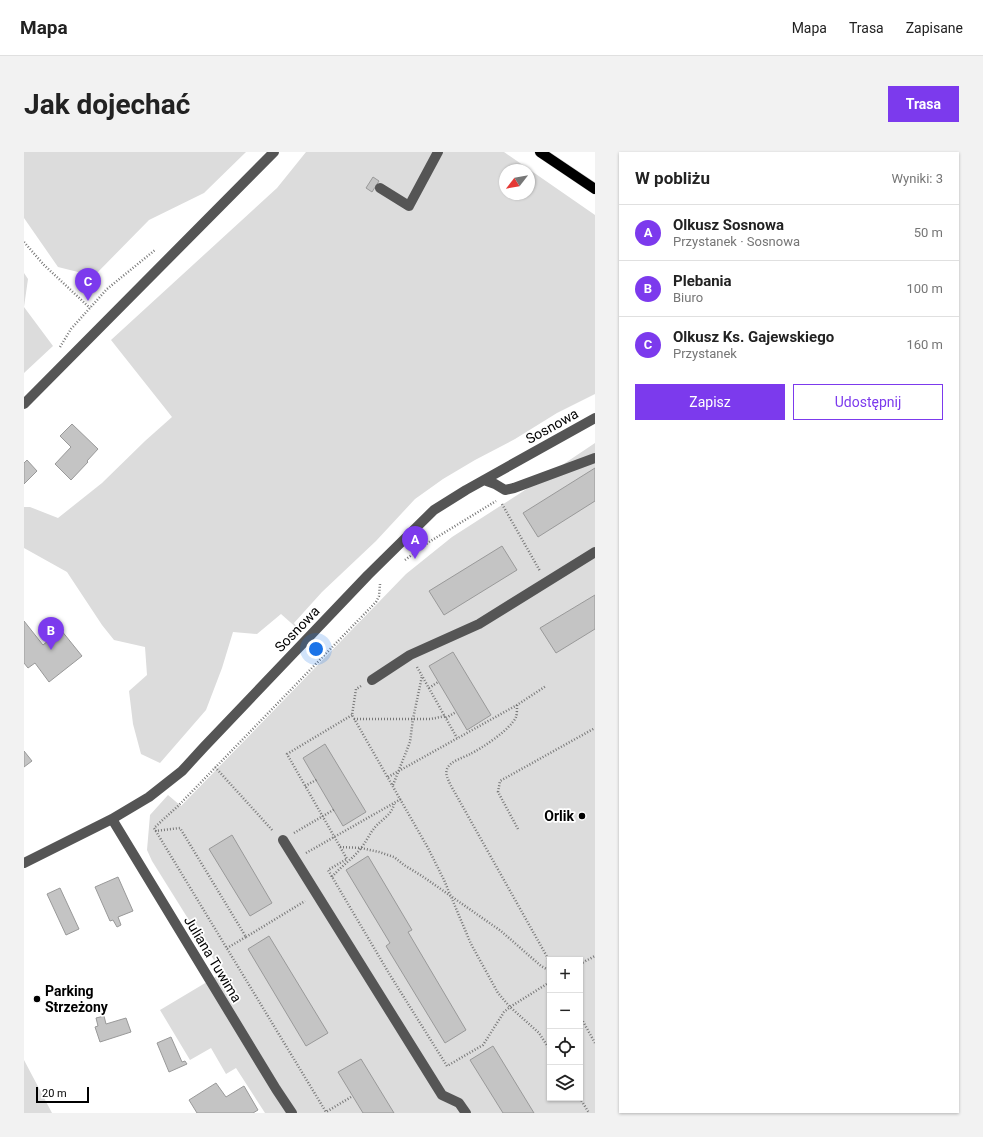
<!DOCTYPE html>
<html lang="pl">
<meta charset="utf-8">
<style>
body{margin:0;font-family:Roboto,sans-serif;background:#f2f2f2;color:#222}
.controls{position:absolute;right:12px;bottom:12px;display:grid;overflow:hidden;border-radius:0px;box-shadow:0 1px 3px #0004}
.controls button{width:36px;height:36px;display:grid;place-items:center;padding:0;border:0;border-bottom:1px solid #e0e0e0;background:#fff;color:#222;font:20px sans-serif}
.compass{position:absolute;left:475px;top:12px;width:36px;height:36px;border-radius:50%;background:#fff;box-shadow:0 1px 3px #0004;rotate:239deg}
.scale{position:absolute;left:12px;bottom:10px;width:53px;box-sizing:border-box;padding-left:4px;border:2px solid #000;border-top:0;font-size:11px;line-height:14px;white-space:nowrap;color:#000;-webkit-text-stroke:3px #fff;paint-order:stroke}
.you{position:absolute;left:292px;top:497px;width:14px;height:14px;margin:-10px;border:3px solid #fff;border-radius:50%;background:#1a73e8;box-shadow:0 0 0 6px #1a73e833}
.badge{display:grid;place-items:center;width:26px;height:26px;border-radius:50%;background:#7c3aed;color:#fff;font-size:13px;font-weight:700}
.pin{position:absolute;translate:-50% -33px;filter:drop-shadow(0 1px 2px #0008)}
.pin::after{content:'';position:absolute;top:21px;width:14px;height:12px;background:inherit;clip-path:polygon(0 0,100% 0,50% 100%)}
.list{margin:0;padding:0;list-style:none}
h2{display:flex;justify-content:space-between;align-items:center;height:52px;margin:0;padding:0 16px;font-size:17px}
h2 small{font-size:13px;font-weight:400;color:#767676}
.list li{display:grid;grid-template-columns:26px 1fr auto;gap:12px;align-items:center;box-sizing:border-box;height:56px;padding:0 16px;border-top:1px solid #e0e0e0}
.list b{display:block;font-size:15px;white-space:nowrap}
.list p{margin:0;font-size:13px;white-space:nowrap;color:#767676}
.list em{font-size:13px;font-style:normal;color:#767676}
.actions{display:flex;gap:8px;padding:12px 16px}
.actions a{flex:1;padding:9px 0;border:1px solid #7c3aed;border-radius:0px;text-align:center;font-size:14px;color:#7c3aed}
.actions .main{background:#7c3aed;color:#fff}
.icon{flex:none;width:22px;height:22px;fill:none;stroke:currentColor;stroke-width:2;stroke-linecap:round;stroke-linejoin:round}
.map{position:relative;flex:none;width:571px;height:961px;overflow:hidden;border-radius:0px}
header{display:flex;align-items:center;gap:24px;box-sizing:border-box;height:56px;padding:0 20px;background:#fff;border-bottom:1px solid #e0e0e0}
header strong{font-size:19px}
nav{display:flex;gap:22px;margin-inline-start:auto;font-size:14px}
.intro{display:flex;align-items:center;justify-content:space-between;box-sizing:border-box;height:96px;padding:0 24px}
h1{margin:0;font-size:28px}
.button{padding:10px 18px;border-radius:0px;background:#7c3aed;color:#fff;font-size:14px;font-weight:700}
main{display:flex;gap:24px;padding:0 24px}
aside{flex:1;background:#fff;border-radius:0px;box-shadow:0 1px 3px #0004}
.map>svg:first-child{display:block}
.green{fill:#dcdcdc;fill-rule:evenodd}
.building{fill:#c4c4c4;stroke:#999}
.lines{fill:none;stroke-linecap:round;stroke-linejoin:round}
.major-casing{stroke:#dbdbdb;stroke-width:11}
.path{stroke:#777;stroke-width:2.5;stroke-dasharray:1 2;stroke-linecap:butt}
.minor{stroke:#555;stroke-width:10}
.major{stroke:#000;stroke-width:10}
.poi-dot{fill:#000;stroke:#fff;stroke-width:1.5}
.labels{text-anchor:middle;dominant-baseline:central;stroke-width:3.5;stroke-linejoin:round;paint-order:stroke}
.street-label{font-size:14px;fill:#000;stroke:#fff}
.poi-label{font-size:14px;font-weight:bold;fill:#000;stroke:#fff;text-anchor:end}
</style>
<header>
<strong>Mapa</strong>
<nav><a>Mapa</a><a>Trasa</a><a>Zapisane</a></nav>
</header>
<div class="intro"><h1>Jak dojechać</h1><a class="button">Trasa</a></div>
<main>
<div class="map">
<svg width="571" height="961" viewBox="0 0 571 961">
<rect width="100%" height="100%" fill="#fff"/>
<!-- green -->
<path class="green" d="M0,0H222L180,41L125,68L70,124L34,115L0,66Z
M282,0H480L571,63V242L533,261L491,287L451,308L419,327L391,347L352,389L298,440L270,471L275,478L257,462L233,482L209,480L198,516L182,558L136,611L117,602L109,572L105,539L123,523L121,495L90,488L78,473L43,420L0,396V355H6L34,366L78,331L121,289L148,265L87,188L253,36ZM481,18H505V42H481Z
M0,121L4,127L0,155L29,194L0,221Z
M571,291V961H241L212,916L202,922L187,896L166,908L136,858L198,821L128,709L123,698L126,663L144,643L157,654L382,422L428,385L498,340ZM526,808H556V946H526Z
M0,908L28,961H0Z"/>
<!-- building -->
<path class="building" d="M349,25L355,29L348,40L342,36Z
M48,272L74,297L63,309L64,310L47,328L31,312L47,295L36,284Z
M3,308L13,319L0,332V311Z
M571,316V349L514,385L499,361Z
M478,394L493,418L420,463L405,439Z
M571,443V477L532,501L516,476Z
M0,469L19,493L37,478L58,504L25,530L11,511L4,516L0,511Z
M429,500L467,563L443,578L405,514Z
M301,592L342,660L319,674L279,606Z
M0,599L8,609L0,615Z
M208,683L248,751L226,764L185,697Z
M344,704L388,778L384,780L442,878L421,891L362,794L366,791L322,718Z
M94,725L109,759L94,765L97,773L93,775L89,768L86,769L71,735Z
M36,736L55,777L42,783L23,742Z
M245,784L304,881L282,894L224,797Z
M80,864L82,872L102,866L107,880L76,890L71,875L74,874L72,866Z
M147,885L158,910L161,909L163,912L145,920L133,891Z
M469,894L510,961H479L446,908Z
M337,907L370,961H339L314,920Z
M192,931L202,945L220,934L234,958L229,961H173L165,948Z"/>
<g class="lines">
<!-- major casing -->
<g class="major-casing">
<path id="major" d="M516,0L571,37"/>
</g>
<!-- path -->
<path class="path" d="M0,90L20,113L66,156
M36,195L47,177L83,137L131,98
M478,352L516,419
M381,408L405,390L472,349
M393,515L433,586
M337,534L332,537L328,563L404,696L420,728L447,792L474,841L486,855L515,881L526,898
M405,536L414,530
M493,553C493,557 493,562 492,565C487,577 457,597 446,602C439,606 426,609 423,617C421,622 424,627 426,632L526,810
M328,563L263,602L323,707L304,718L366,823L423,914L459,893L480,860L486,855L526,830
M422,566L432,560
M330,567H407L421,564
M191,615L249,679
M364,625L493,553L522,534
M369,633L386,590L389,567L398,524
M281,634L294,627
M494,677L474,640L476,629L571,576
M131,679L156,676L222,785L203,796
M270,681L311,657
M316,695L337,696L355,700L370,705L380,713L398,724L477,779L517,814L526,819
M282,701L377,647
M308,725C317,714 329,707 337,696C343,689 346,680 353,673C359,667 368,662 370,652
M222,785L281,749
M556,812L571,804
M556,864L571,891
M327,945L302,960L130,676L154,654L352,450L355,444L356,432
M556,946L565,961"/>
<!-- minor -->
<path class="minor" d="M356,36L385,54L414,0
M0,252L250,0
M460,328L471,332L481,338L490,336L571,306
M348,528L386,503L455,472L571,400
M88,667L252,937L268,961
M259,688L418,943L435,951L442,961
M0,711L88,667L125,645L158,619L180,595L344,423L410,358L442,338L571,266"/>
<!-- major -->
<use href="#major" class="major"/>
</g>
<!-- markers -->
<g class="poi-dot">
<circle cx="558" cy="664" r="4"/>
<circle cx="13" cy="847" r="4"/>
</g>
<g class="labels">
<!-- street labels -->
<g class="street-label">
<text transform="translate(528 274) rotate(-29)">Sosnowa</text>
<text transform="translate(273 477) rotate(-46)">Sosnowa</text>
<text transform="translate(189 807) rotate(59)">Juliana Tuwima</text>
</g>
<!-- poi labels -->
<g class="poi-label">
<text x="550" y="664">Orlik</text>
<text x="21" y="839" text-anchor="start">Parking<tspan x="21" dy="16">Strzeżony</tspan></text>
</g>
</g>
</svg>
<div class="controls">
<button>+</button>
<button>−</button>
<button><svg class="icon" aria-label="locate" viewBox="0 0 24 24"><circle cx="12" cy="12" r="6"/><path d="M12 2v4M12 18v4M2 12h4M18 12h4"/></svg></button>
<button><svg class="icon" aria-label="layers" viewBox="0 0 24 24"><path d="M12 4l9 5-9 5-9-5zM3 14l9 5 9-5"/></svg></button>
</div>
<svg class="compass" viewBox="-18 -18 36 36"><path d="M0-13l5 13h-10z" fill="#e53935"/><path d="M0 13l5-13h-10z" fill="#767676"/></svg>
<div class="scale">20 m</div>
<div class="you"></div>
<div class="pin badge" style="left:391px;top:407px">A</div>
<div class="pin badge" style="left:27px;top:498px">B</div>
<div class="pin badge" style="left:64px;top:149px">C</div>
</div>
<aside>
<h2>W pobliżu<small>Wyniki: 3</small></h2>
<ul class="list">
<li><span class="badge">A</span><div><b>Olkusz Sosnowa</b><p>Przystanek · Sosnowa</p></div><em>50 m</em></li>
<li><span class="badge">B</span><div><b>Plebania</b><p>Biuro</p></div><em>100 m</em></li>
<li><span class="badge">C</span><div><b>Olkusz Ks. Gajewskiego</b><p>Przystanek</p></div><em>160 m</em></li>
</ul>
<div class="actions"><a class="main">Zapisz</a><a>Udostępnij</a></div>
</aside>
</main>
